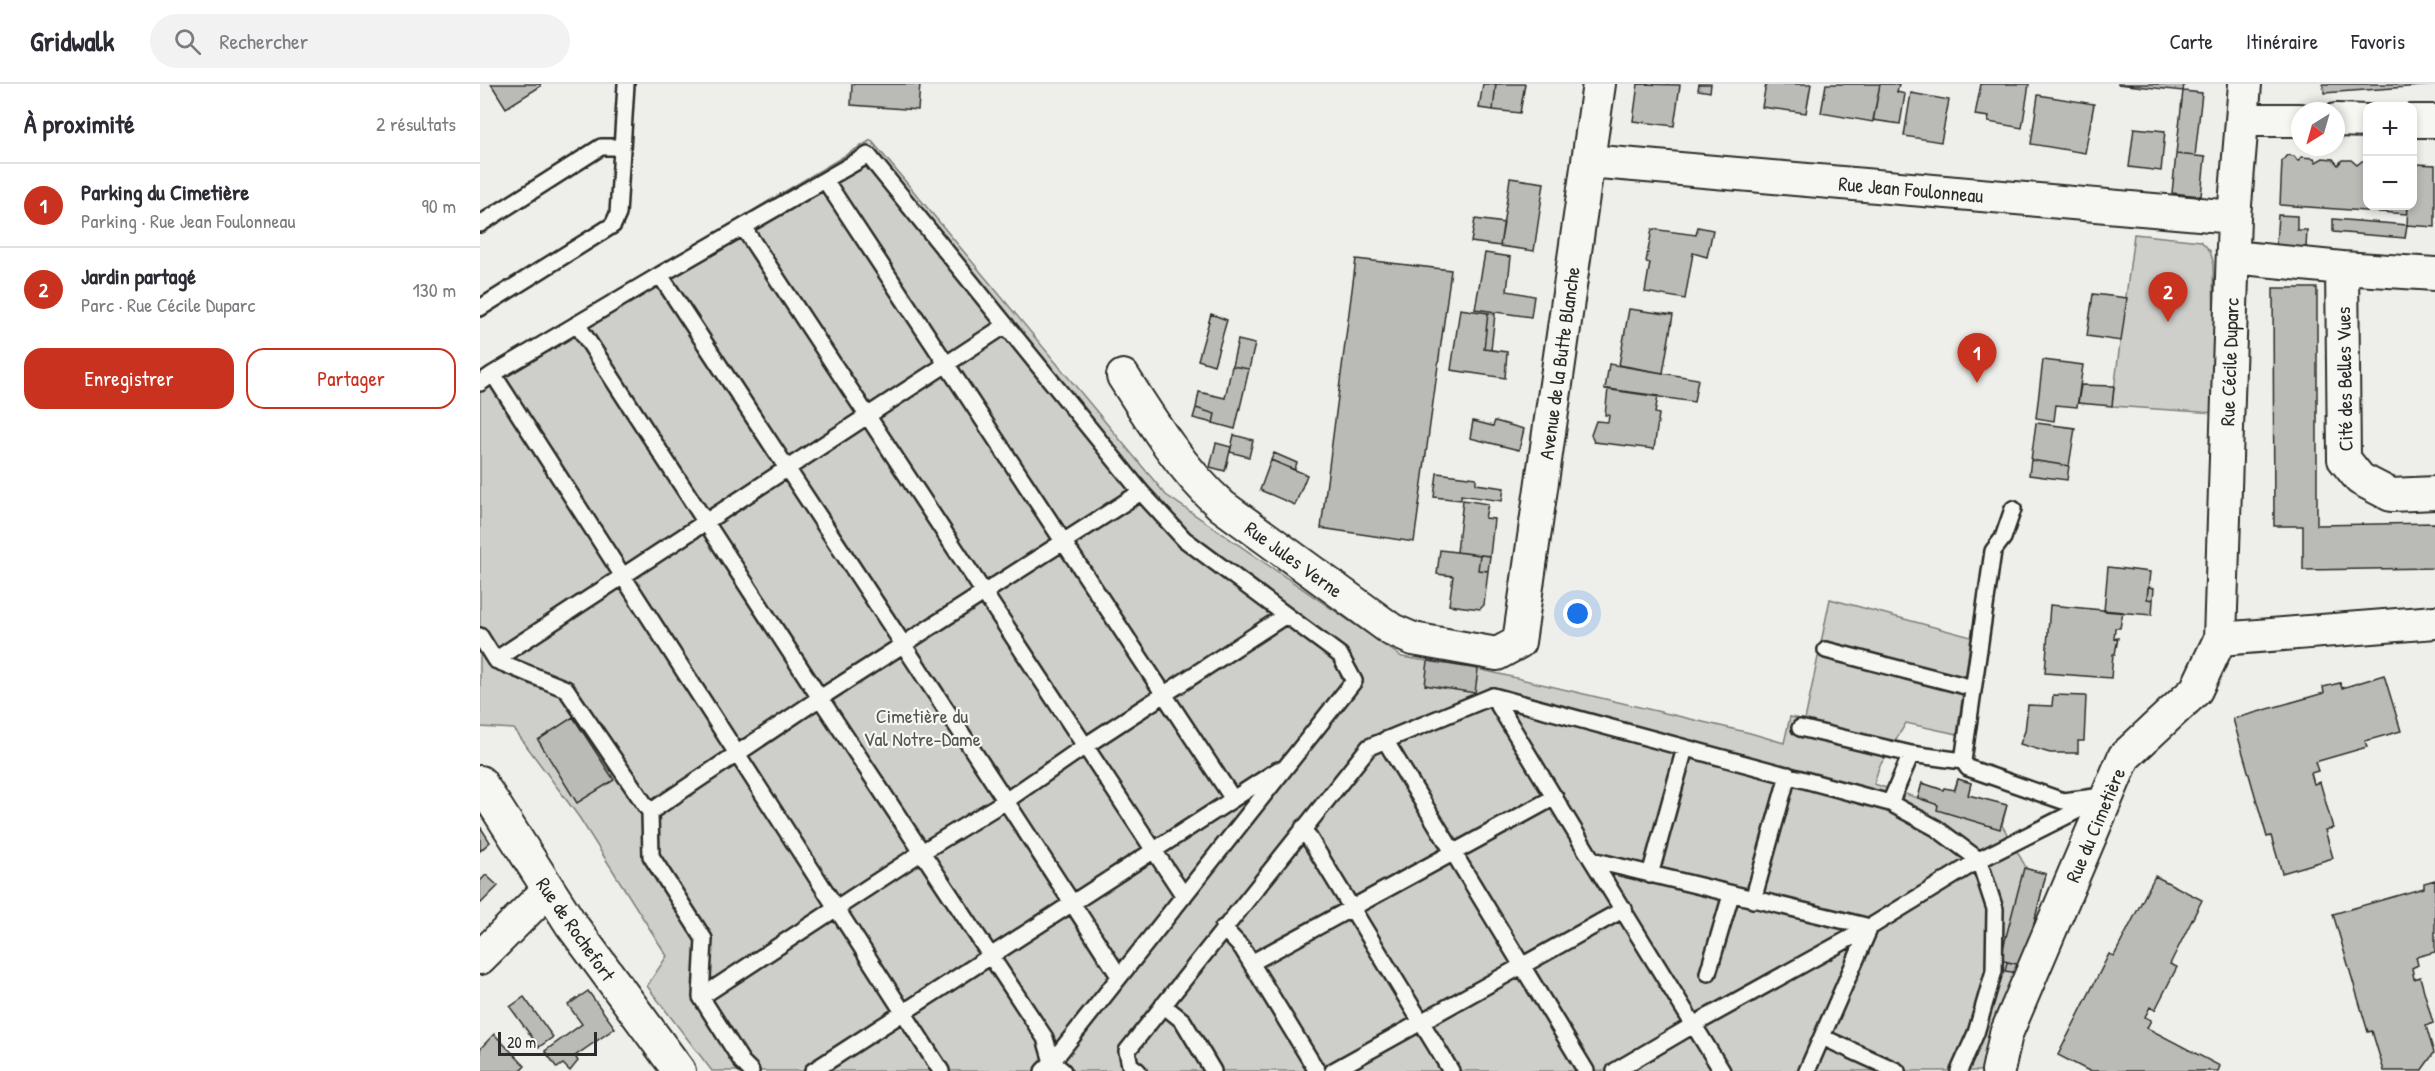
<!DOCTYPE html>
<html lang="fr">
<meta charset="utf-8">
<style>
body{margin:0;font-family:"Patrick Hand",sans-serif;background:#f2f2f3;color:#2b2b33}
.controls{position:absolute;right:18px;top:18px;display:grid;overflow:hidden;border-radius:12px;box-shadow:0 3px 9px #0003}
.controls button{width:54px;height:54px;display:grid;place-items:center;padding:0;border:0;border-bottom:2px solid #e1e1e2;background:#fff;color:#2b2b33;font:30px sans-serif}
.compass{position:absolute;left:1811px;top:18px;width:54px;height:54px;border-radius:50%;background:#fff;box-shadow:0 3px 9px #0003;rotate:217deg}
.scale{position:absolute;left:18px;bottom:15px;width:99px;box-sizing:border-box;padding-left:6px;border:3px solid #2b2b2b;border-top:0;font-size:16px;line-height:21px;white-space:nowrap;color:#2b2b2b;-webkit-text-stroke:4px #f6f6f2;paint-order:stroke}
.you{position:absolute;left:1098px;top:530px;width:21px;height:21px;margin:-15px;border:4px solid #fff;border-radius:50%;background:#1a73e8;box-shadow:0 0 0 9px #1a73e833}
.badge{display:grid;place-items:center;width:39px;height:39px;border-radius:50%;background:#c8321e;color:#fff;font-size:20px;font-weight:700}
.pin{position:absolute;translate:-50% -50px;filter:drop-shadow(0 2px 3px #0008)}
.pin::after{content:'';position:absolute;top:32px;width:21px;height:18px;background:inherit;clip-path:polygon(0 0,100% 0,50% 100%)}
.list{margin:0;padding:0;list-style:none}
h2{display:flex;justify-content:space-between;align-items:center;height:78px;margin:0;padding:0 24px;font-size:26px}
h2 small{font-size:20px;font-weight:400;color:#7c7c81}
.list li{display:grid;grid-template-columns:39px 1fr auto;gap:18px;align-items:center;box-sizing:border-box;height:84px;padding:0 24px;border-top:2px solid #e1e1e2}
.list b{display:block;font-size:22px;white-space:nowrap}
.list p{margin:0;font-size:20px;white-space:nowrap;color:#7c7c81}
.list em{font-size:20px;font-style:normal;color:#7c7c81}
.actions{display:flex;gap:12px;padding:18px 24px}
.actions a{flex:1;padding:14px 0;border:2px solid #c8321e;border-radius:18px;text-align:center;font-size:21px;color:#c8321e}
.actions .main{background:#c8321e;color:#fff}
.icon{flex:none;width:33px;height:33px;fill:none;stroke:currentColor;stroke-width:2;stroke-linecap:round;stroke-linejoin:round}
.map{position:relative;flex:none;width:1955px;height:987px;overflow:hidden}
header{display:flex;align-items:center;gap:36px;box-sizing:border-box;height:84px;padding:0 30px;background:#fff;border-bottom:2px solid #e1e1e2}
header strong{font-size:28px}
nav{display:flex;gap:33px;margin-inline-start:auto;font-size:21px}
.search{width:420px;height:54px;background:#f2f2f3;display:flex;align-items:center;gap:15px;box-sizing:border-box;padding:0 21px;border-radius:33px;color:#7c7c81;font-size:22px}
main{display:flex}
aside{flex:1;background:#fff}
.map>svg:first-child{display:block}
.green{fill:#cececa;stroke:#7c7c7a;stroke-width:1.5}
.building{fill:#babab7;stroke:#2b2b2b;stroke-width:1.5}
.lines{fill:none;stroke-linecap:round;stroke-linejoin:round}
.service-casing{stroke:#2b2b2b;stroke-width:20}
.minor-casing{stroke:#2b2b2b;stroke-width:36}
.service{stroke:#f6f6f2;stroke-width:15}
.minor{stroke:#f6f6f2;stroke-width:32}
.labels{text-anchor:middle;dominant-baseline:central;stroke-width:4.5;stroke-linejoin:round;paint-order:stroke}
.street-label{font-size:20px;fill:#2b2b2b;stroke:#f6f6f2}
.park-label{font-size:20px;fill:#545453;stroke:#f6f6f2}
</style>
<header>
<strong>Gridwalk</strong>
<div class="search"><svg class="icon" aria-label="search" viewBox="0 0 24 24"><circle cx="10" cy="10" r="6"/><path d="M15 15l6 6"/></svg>Rechercher</div>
<nav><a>Carte</a><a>Itinéraire</a><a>Favoris</a></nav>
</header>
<main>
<aside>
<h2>À proximité<small>2 résultats</small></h2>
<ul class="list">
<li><span class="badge">1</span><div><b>Parking du Cimetière</b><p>Parking · Rue Jean Foulonneau</p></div><em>90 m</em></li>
<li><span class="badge">2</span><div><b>Jardin partagé</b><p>Parc · Rue Cécile Duparc</p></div><em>130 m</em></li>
</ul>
<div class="actions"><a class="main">Enregistrer</a><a>Partager</a></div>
</aside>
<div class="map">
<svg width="1955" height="987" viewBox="0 0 1955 987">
<rect width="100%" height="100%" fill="#eeeeea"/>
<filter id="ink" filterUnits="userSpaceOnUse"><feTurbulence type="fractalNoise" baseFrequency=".0167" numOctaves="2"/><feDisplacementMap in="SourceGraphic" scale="12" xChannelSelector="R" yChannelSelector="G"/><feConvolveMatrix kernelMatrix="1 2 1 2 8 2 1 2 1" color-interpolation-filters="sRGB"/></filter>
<g filter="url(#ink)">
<!-- green -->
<path class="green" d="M391,56L686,411L922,573L998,585L1270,649L1304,659L1310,633L1325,636L1350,515L1491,553L1477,650L1426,639L1399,683L1394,700L1438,714L1442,699L1463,706L1464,704L1474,706L1478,695L1491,699L1488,711L1527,721L1522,741L1547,785L1566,790L1550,855H1548L1507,987H232L167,902L187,872L99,733L34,645L0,643V289Z
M1654,150L1721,157L1730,167L1733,177L1735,329L1632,322Z"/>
<!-- building -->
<path class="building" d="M11,0H60L61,2L26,24Z
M372,0H440L438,26L371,21Z
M1003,0H1016L1013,26L999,24Z
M1016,0H1045L1040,29L1013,26Z
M1158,0L1200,1L1194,42L1153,37Z
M1219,0H1231L1230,8L1218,6Z
M1286,0H1331L1326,29L1282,23Z
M1346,0H1400L1393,38L1341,29Z
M1400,0H1419L1417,8L1425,10L1420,40L1393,36Z
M1501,0H1549L1542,44L1508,38L1509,33L1495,31Z
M1637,0H1704L1703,7Z
M1843,0H1955V1L1844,9Z
M1703,7L1722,9L1715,72L1696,70Z
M1431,9L1469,16L1461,58L1424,52Z
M1558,11L1614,20L1605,69L1551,60Z
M1654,44L1685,47L1681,87L1649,83Z
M1696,70L1725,73L1721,112L1692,109Z
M1807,71L1814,72L1818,77L1821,73L1834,74L1836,78L1843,74L1853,75L1858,81L1862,76H1871L1877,81L1882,77H1888V122H1928L1927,130L1800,121L1802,77Z
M1936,80L1955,81V143L1927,141L1928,122H1932V81Z
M1030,94L1064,99L1054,167L1020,162Z
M1798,131L1817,132V146H1827L1826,164L1796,161Z
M995,135L1024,139L1020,162L991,158Z
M1853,135L1927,141L1925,154L1853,148Z
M1218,143L1233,146L1227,173L1213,169L1205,215L1165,208L1170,179L1166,178L1172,145L1216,151Z
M1005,169L1031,173L1027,207L1054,212L1051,233L995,225Z
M876,175L971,186L934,458L841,444Z
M1793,204H1837V441L1955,439V484L1823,486V442H1794Z
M1613,210L1647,214L1641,257L1607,252Z
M980,225L1008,229L1004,265L1027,268L1025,294L971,286Z
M1149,225L1193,231L1183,289L1139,281Z
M1008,229L1015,230L1011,266L1004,265Z
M731,230L747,236L734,281L718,276Z
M758,256L775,260L769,285L752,282Z
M1563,276L1603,281L1597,323L1576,321L1574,337L1556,334Z
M1129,280L1218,295L1214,318L1125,305Z
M752,282L769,285L755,345L733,339L735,330L716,324L719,308L745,314Z
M1601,301L1634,302L1632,322L1598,319Z
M1128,305L1178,312L1175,329L1179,330L1174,365L1114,358L1111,351L1116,337L1128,338L1129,331H1125Z
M716,324L735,330L733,339L713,334Z
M993,337L1013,342L1015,337L1044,345L1039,366L990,354Z
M1556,339L1595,344L1589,382L1551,376Z
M754,351L773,356L769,373L750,368Z
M736,359L751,363L745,387L730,383Z
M794,369L817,379L814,386L791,376Z
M791,376L827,391L815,421L780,406Z
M1551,376L1589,382L1587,396L1549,391Z
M957,389L996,394V400L1024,404L1022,417L981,411V416L954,413Z
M983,416L1008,420L1005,434L1014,435L1010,472L977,468Z
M960,466L1000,471L998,486L1008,487L1004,521L1000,525L969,521L973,492L957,490Z
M1000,471L1010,472L1008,487L998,486Z
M1628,483L1670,488L1667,515L1673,516L1672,531L1624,527Z
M1668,503L1674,504L1673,516L1667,515Z
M1570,521L1643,528L1640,544H1635L1634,555L1638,554L1635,570H1633L1631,594L1565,589Z
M948,577L998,585L995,609L945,601Z
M1904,591L1921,647L1885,657L1887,663L1835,678L1838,687L1831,689L1834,700L1840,698L1853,744L1845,746L1853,774L1802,789L1791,752L1787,753L1753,635L1844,609L1843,603L1860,599L1862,604Z
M1573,611L1606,612L1604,657H1598V669H1570L1540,660L1545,647L1548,621L1572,622Z
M93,633L134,696L97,719L58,656Z
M1478,695L1491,699L1488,711L1527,721L1520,745L1457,726L1458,721L1438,714L1442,699L1463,706L1464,704L1475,706Z
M1,744L10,758L0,767V745Z
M1544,784L1566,790L1550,855H1548L1541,881L1520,876Z
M6,791L18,802L0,820V797Z
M1675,792L1722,816L1690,880L1697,883L1675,926L1670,923L1665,933L1671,936L1667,944L1740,982L1738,987H1609L1578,971L1629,870L1634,872Z
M1955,796V868L1936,873L1938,881L1932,884L1934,895L1940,893L1953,939L1946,942L1954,969L1941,987H1904L1892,947L1888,948L1853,830L1944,804V799Z
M1527,878L1541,881L1539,889L1525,887Z
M108,907L135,944L95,972L98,977L90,987L83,980L77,984L65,967L102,940L88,921Z
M44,913L73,953L59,963L30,923Z
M14,950L45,982L40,987H0V965Z"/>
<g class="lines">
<!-- service casing -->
<g class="service-casing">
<path id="service" d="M345,96L753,715
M0,140L121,63H142
M263,143L704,812
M180,191L388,71L661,408L704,455L806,531
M0,224L133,141L138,130L146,0
M97,240L340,614L661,408
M13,290L180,191C333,425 489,657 639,892
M0,299L13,290L461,987
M1533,425L1523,454L1513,467L1483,677L1488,684L1583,717L1615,713
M0,552L15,576L86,605L170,728
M1346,566L1493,604
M15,576L526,241
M1013,612L1112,776L1390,843L1327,987
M1320,644L1431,670L1410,719
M905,656L1106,987
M1431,670L1483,677
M823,744L971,987
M1112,776L1242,987
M1170,791L1205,664
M1273,816L1308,691
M743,844L762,864L837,987
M771,879L1075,713
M1228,889L1251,811
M221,913L224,855L171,772L170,728L340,614L565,954L572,978
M683,921L703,937L733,987
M1342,953L1417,987
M271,987L262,978L221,913L442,768L527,716L605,662L806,531L860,571L874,597L572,978
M333,987L798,686
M563,987L572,978L583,987
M658,987L650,981L647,967L889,663L1013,612L1410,719L1456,744L1499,776L1515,825L1514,887L1496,949L1479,987
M853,987L1144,825
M1135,987L1215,940L1390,843L1499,776L1624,713"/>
</g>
<!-- minor casing -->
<g class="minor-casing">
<path id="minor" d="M1762,36H1820
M1856,36L1888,37
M1932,37H1955
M1108,77L1754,133
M1753,173L1862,184
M1955,190L1862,184L1864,375L1880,395L1911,411L1955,409
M643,292C672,338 702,386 742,422L912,546L933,555L1017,570L1039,558L1119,0
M1740,555L1754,133L1765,0
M0,698L91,840L199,987
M0,874L68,806
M1518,987L1526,950L1644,673L1716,606L1740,555L1955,538"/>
</g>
<!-- service -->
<use href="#service" class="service"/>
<!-- minor -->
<use href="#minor" class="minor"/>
</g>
</g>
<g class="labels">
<!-- street labels -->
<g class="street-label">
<text transform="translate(1431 105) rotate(5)">Rue Jean Foulonneau</text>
<text transform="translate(1749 278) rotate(-88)">Rue Cécile Duparc</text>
<text transform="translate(1079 279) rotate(-82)">Avenue de la Butte Blanche</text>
<text transform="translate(1864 295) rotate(-91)">Cité des Belles Vues</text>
<text transform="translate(814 475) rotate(36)">Rue Jules Verne</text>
<text transform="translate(1615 741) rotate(-67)">Rue du Cimetière</text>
<text transform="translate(96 845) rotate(55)">Rue de Rochefort</text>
</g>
<!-- park labels -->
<g class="park-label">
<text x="442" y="631">Cimetière du<tspan x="442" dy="23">Val Notre-Dame</tspan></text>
</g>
</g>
</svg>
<div class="controls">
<button>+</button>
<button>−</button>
</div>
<svg class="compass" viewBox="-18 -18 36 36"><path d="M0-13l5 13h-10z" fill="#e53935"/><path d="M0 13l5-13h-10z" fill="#7c7c81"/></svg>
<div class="scale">20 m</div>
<div class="you"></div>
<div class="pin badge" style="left:1497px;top:299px">1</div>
<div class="pin badge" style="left:1688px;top:238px">2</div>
</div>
</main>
